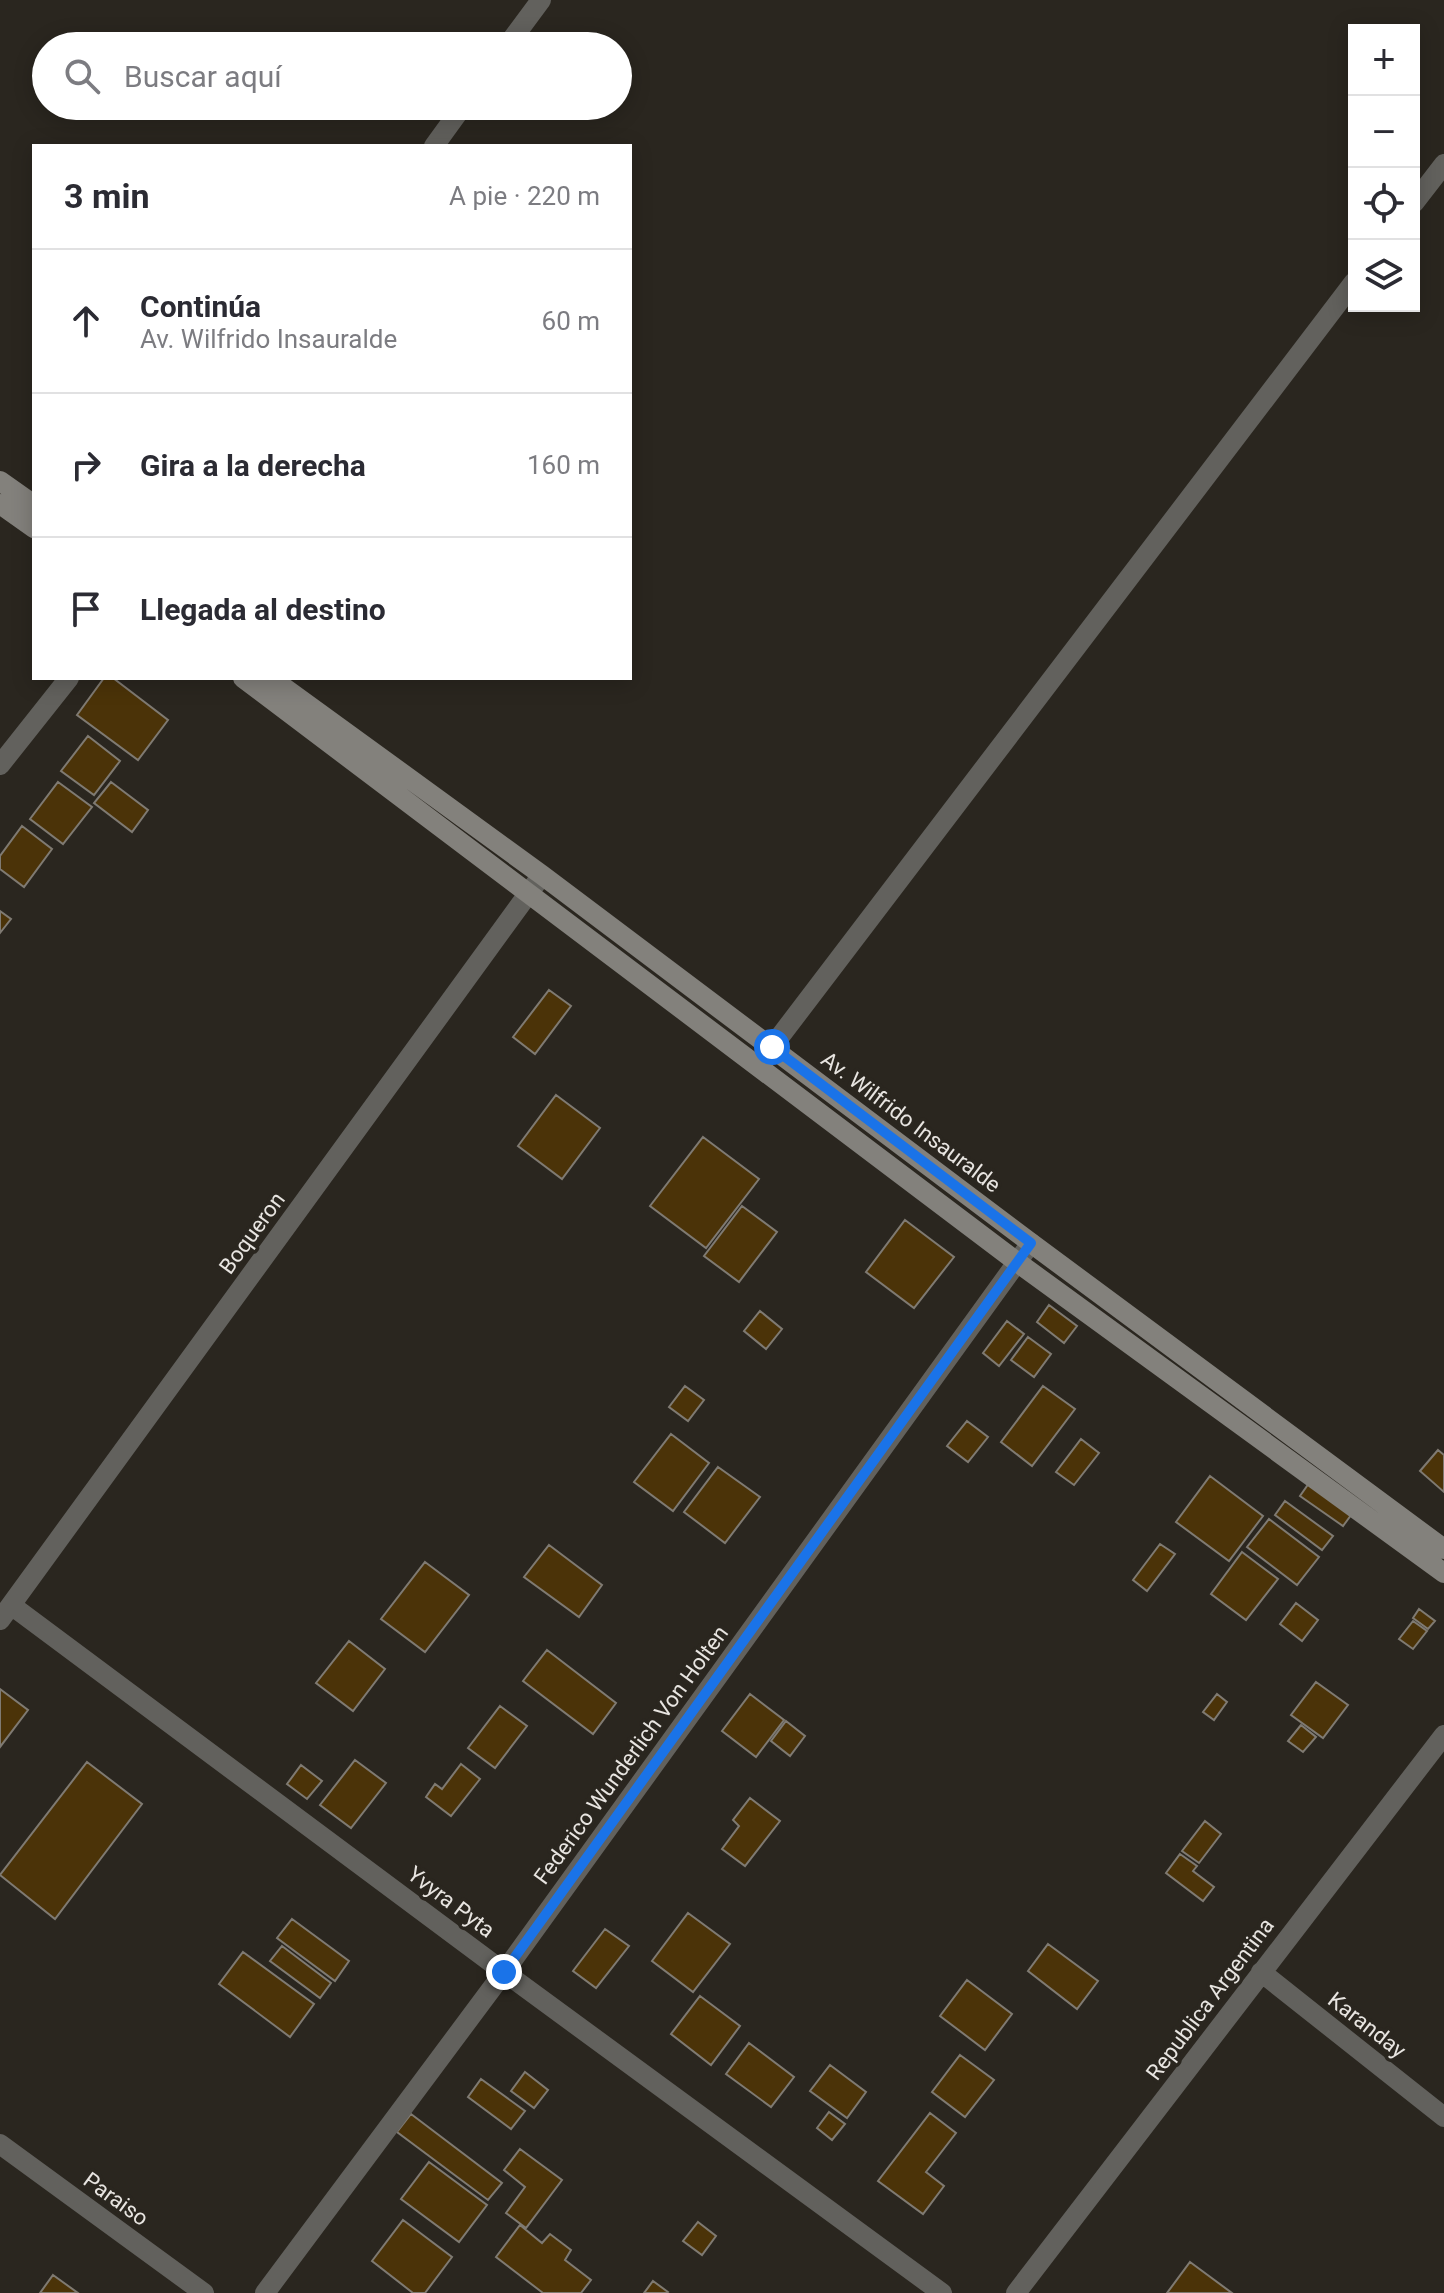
<!DOCTYPE html>
<html lang="es">
<meta charset="utf-8">
<style>
body{margin:0;font-family:Roboto,sans-serif;background:#f7f7f7;color:#2b2b33}
.controls{position:absolute;right:24px;top:24px;display:grid;overflow:hidden;border-radius:0px;box-shadow:0 4px 20px #0003}
.controls button{width:72px;height:72px;display:grid;place-items:center;padding:0;border:0;border-bottom:2px solid #e1e1e2;background:#fff;color:#2b2b33;font:40px sans-serif}
.stop{position:absolute;width:24px;height:24px;margin:-18px;border:6px solid #1a73e8;border-radius:50%;background:#fff}
.stop.end{background:#1a73e8;border-color:#fff;box-shadow:0 2px 8px #0008}
.list{margin:0;padding:0;list-style:none}
h2{display:flex;justify-content:space-between;align-items:center;height:104px;margin:0;padding:0 32px;font-size:34px}
h2 small{font-size:26px;font-weight:400;color:#7c7c81}
.list li{display:grid;grid-template-columns:52px 1fr auto;gap:24px;align-items:center;box-sizing:border-box;height:144px;padding:0 32px;border-top:2px solid #e1e1e2}
.list b{display:block;font-size:30px;white-space:nowrap}
.list p{margin:0;font-size:26px;white-space:nowrap;color:#7c7c81}
.list em{font-size:26px;font-style:normal;color:#7c7c81}
.icon{flex:none;width:44px;height:44px;fill:none;stroke:currentColor;stroke-width:2;stroke-linecap:round;stroke-linejoin:round}
.map{position:relative;flex:none;width:1444px;height:2293px;overflow:hidden}
.search{position:absolute;background:#fff;box-shadow:0 4px 20px #0003;left:32px;top:32px;width:600px;height:88px;display:flex;align-items:center;gap:20px;box-sizing:border-box;padding:0 28px;border-radius:44px;color:#7c7c81;font-size:30px}
.panel{position:absolute;background:#fff;box-shadow:0 4px 20px #0003;left:32px;top:144px;width:600px;height:536px;border-radius:0px}
.map>svg:first-child{display:block}
.building{fill:#4b3308;stroke:#7f7a72;stroke-width:2}
.lines{fill:none;stroke-linecap:round;stroke-linejoin:round}
.street{stroke:#62615d;stroke-width:20}
.secondary{stroke:#83817c;stroke-width:20}
.route{stroke:#1a73e8;stroke-width:10}
.labels{text-anchor:middle;dominant-baseline:central;stroke-width:7;stroke-linejoin:round;paint-order:stroke}
.street-label{font-size:22px;fill:#e8e5e1;stroke:#2a261f}
</style>
<div class="map">
<svg width="1444" height="2293" viewBox="0 0 1444 2293">
<rect width="100%" height="100%" fill="#2a261f"/>
<!-- building -->
<path class="building" d="M104,678H113L168,720L138,760L77,715Z
M88,736L120,761L94,795L61,771Z
M58,782L92,807L63,844L30,819Z
M111,782L148,810L132,832L94,803Z
M22,826L52,849L24,887L0,869V856Z
M0,911L11,919L0,933Z
M549,990L571,1006L535,1054L513,1037Z
M556,1095L600,1128L562,1179L518,1146Z
M703,1137L759,1179L706,1248L650,1206Z
M742,1206L777,1232L739,1282L704,1256Z
M905,1220L954,1257L914,1308L866,1272Z
M1049,1305L1077,1326L1064,1343L1037,1322Z
M760,1311L782,1329L766,1349L744,1331Z
M1007,1321L1024,1334L999,1366L983,1353Z
M1028,1337L1051,1354L1034,1377L1011,1360Z
M685,1386L704,1400L688,1421L669,1407Z
M1043,1386L1075,1409L1032,1466L1001,1442Z
M967,1421L988,1437L968,1462L947,1446Z
M671,1434L709,1463L673,1511L634,1482Z
M1081,1439L1099,1453L1074,1485L1056,1472Z
M1438,1450L1444,1455V1492L1420,1471Z
M718,1467L760,1497L725,1543L684,1512Z
M1210,1476L1263,1516L1229,1561L1176,1522Z
M1314,1476L1357,1507L1343,1526L1300,1496Z
M1285,1501L1333,1536L1322,1550L1275,1515Z
M1269,1519L1319,1557L1297,1585L1247,1547Z
M1160,1544L1175,1554L1147,1591L1133,1580Z
M549,1545L602,1585L579,1617L524,1577Z
M1242,1552L1278,1579L1246,1620L1211,1594Z
M425,1562L469,1595L425,1652L381,1619Z
M1296,1603L1318,1620L1302,1641L1280,1624Z
M1419,1609L1435,1621L1428,1629L1413,1618Z
M1413,1621L1427,1631L1413,1649L1399,1639Z
M349,1641L385,1669L353,1711L316,1683Z
M547,1650L616,1703L593,1734L523,1681Z
M1316,1682L1348,1705L1323,1738L1291,1715Z
M0,1689L28,1710L0,1747Z
M750,1694L784,1720L756,1757L722,1731Z
M1217,1694L1227,1702L1214,1720L1203,1712Z
M500,1706L527,1726L495,1768L468,1748Z
M786,1721L805,1736L790,1756L771,1741Z
M1301,1725L1316,1737L1303,1752L1288,1741Z
M355,1760L386,1783L351,1828L320,1805Z
M87,1762L142,1804L55,1919L0,1875Z
M461,1764L480,1779L451,1816L426,1797L435,1784L442,1789Z
M301,1765L322,1781L307,1799L287,1784Z
M750,1798L780,1821L745,1866L722,1849L739,1826L733,1820Z
M1205,1821L1221,1834L1199,1863L1182,1851Z
M1180,1854L1197,1866L1193,1871L1214,1887L1203,1901L1166,1873Z
M688,1913L730,1944L693,1992L652,1961Z
M292,1919L349,1961L335,1981L277,1938Z
M605,1929L629,1946L596,1988L573,1971Z
M1048,1944L1098,1981L1077,2009L1028,1971Z
M282,1946L331,1983L320,1998L270,1961Z
M243,1952L314,2004L290,2037L219,1984Z
M967,1980L1012,2014L985,2050L940,2016Z
M700,1996L740,2026L711,2065L671,2034Z
M749,2043L794,2077L771,2107L726,2074Z
M960,2055L994,2080L965,2117L932,2092Z
M830,2065L866,2092L847,2118L810,2091Z
M525,2072L548,2090L534,2108L511,2091Z
M481,2079L525,2111L511,2129L468,2097Z
M829,2112L845,2124L832,2140L817,2128Z
M930,2113L956,2133L926,2172L944,2186L923,2214L878,2181Z
M411,2114L502,2183L488,2200L397,2132Z
M520,2149L562,2180L526,2228L506,2213L525,2187L504,2170Z
M429,2162L487,2205L459,2242L401,2199Z
M403,2220L452,2257L425,2293H413L372,2261Z
M698,2222L716,2236L702,2255L683,2241Z
M520,2225L542,2243L550,2234L571,2250L565,2260L591,2280L581,2293H543L496,2257Z
M1190,2262L1232,2293H1167Z
M53,2275L78,2293H40Z
M653,2281L668,2292L667,2293H644Z"/>
<g class="lines">
<!-- street -->
<path class="street" d="M507,46L541,0
M434,146L463,106
M1414,203L1444,164
M0,765L69,678
M772,1047L1354,282
M11,1605L504,1972L942,2293
M0,1620L539,879
M1261,1972L1444,2117
M0,2144L204,2293
M265,2293L504,1972L1031,1243
M1016,2293L1444,1735"/>
<!-- secondary -->
<path class="secondary" d="M0,481L34,505
M0,504L34,528
M243,678L1017,1262L1444,1573
M271,678L542,875L1031,1243L1444,1549"/>
</g>
<g class="lines">
<!-- route -->
<path class="route" d="M504,1972L1031,1243L772,1047"/>
</g>
<g class="labels">
<!-- street labels -->
<g class="street-label">
<text transform="translate(911 1122) rotate(37)">Av. Wilfrido Insauralde</text>
<text transform="translate(252 1233) rotate(-54)">Boqueron</text>
<text transform="translate(631 1755) rotate(-54)">Federico Wunderlich Von Holten</text>
<text transform="translate(451 1902) rotate(37)">Yvyra Pyta</text>
<text transform="translate(1210 1999) rotate(-53)">Republica Argentina</text>
<text transform="translate(1367 2025) rotate(38)">Karanday</text>
<text transform="translate(116 2199) rotate(36)">Paraiso</text>
</g>
</g>
</svg>
<div class="controls">
<button>+</button>
<button>−</button>
<button><svg class="icon" aria-label="locate" viewBox="0 0 24 24"><circle cx="12" cy="12" r="6"/><path d="M12 2v4M12 18v4M2 12h4M18 12h4"/></svg></button>
<button><svg class="icon" aria-label="layers" viewBox="0 0 24 24"><path d="M12 4l9 5-9 5-9-5zM3 14l9 5 9-5"/></svg></button>
</div>
<div class="stop" style="left:772px;top:1047px"></div>
<div class="stop end" style="left:504px;top:1972px"></div>
<div class="search"><svg class="icon" aria-label="search" viewBox="0 0 24 24"><circle cx="10" cy="10" r="6"/><path d="M15 15l6 6"/></svg>Buscar aquí</div>
<section class="panel">
<h2>3 min<small>A pie · 220 m</small></h2>
<ul class="list">
<li><svg class="icon" aria-label="ahead" viewBox="0 0 24 24"><path d="M12 20V5M6 11l6-6 6 6"/></svg><div><b>Continúa</b><p>Av. Wilfrido Insauralde</p></div><em>60 m</em></li>
<li><svg class="icon" aria-label="right" viewBox="0 0 24 24"><path d="M7 20v-9h11M14 6l5 5-5 5"/></svg><div><b>Gira a la derecha</b></div><em>160 m</em></li>
<li><svg class="icon" aria-label="arrive" viewBox="0 0 24 24"><path d="M6 21V4h12l-3 4 3 4H6"/></svg><div><b>Llegada al destino</b></div></li>
</ul>
</section>
</div>
